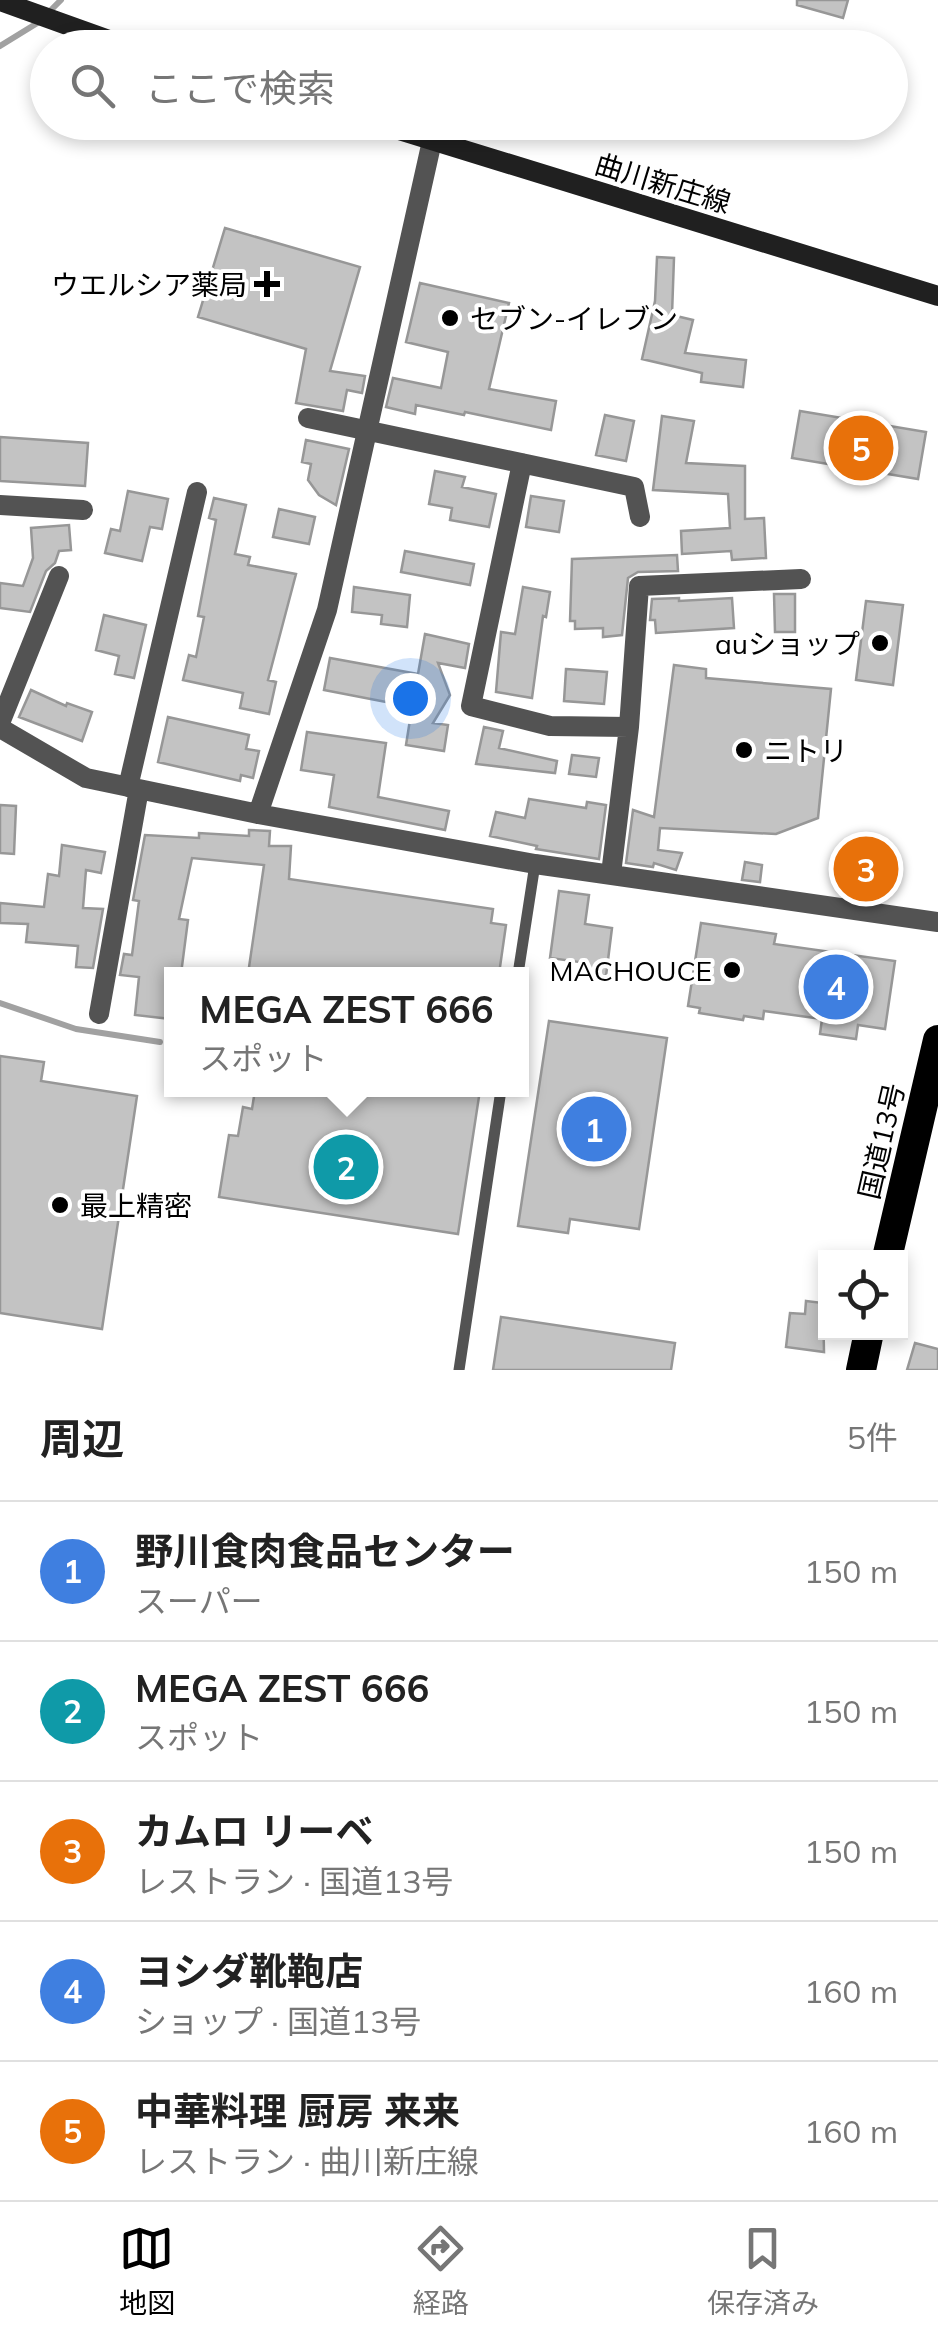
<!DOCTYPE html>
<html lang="ja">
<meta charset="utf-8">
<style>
body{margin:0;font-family:Mulish,"Noto Sans JP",sans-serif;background:#f2f2f2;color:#222}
.controls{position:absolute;right:30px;bottom:30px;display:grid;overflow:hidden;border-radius:0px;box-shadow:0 5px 15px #0003}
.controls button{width:90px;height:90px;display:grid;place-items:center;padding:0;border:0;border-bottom:2px solid #e0e0e0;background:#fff;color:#222;font:50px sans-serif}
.you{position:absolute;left:410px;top:698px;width:35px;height:35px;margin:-25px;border:8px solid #fff;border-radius:50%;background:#1a73e8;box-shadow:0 0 0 15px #1a73e833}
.badge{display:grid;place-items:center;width:65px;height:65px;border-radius:50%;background:#000;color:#fff;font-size:32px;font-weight:700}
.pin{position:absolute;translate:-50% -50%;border:5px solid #fff;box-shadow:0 2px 10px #0006}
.popup{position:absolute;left:164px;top:967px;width:365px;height:130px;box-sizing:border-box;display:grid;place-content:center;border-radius:0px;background:#fff;filter:drop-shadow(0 2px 8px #0005);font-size:32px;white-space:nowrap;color:#767676}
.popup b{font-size:38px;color:#222}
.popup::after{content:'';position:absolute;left:50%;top:100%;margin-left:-20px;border:20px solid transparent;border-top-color:#fff}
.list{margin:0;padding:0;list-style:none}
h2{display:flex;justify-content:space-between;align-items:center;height:130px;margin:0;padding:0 40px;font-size:42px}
h2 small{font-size:32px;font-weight:400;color:#767676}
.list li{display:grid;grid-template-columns:65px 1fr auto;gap:30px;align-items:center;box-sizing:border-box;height:140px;padding:0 40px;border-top:2px solid #e0e0e0}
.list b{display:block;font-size:38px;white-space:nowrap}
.list p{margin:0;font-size:32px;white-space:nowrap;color:#767676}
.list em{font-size:32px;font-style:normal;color:#767676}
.icon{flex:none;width:55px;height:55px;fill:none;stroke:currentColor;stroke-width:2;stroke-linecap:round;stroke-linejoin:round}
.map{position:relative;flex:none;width:938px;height:1370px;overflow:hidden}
.search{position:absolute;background:#fff;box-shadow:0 5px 15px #0003;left:30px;right:30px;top:30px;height:110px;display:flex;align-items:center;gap:25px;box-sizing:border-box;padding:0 35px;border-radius:55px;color:#767676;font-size:38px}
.sheet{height:830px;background:#fff}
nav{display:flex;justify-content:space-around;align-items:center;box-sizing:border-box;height:140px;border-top:2px solid #e0e0e0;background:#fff;font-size:28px;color:#767676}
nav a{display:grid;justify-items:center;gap:5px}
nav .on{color:#000}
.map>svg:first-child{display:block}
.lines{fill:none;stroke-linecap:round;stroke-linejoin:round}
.stream{stroke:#a1a1a1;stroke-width:6}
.building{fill:#c3c3c3;stroke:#979797;stroke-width:2.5}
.lane{stroke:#535353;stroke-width:11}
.street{stroke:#535353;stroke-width:20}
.secondary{stroke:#202020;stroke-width:20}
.highway{stroke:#000;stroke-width:30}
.poi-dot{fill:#000;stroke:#fff;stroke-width:4}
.labels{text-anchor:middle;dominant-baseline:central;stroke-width:8;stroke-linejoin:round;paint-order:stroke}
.street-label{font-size:28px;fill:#000;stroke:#fff}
.poi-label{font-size:28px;fill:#000;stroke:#fff;text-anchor:end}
</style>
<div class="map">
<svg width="938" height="1370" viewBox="0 0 938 1370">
<rect width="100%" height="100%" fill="#fff"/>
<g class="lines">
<!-- stream -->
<path class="stream" d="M48,13L61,0
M0,46L39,22
M0,1003L76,1029L160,1042"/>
</g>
<!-- building -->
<path class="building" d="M797,0H848L843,18L797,5Z
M225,228L360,267L330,371L365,376L362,393L347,390L343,411L296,403L306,349L198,317Z
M657,257L674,258L672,315L693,320L685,353L746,360L743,387L701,382L702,373L642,359L655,301Z
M420,283L509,303L489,389L556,401L551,430L465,412L464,415L416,405L415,414L386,407L393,378L441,388L448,352L406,342Z
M800,411L926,432L918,479L792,458Z
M605,415L634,421L626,461L596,455Z
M662,416L694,421L686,463L745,466V519L764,518L766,558L732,560L731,551L682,554L681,531L730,528L728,494L653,490Z
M0,437L88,443L85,486L0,481Z
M306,440L349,449L336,505L319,495L308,480L311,464L302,462Z
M435,471L465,477L462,487L496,494L489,527L450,520L452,508L429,504Z
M128,491L168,499L162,529L150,527L142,561L105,553L111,529L120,531Z
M531,496L564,501L559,532L526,527Z
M214,498L246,505L235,554L250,557L248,565L296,574L268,680L276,682L269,714L240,708L243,693L183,680L189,655L196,657L204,617L198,616L216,520L209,518Z
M279,509L315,517L309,544L273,537Z
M69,525L71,550L59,551L55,563L46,571L30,612L0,608V583L23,586L33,558L31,528Z
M405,551L474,564L470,585L401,572Z
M677,555L678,571L638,572L628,578L622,635L603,637V628L575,629V621H570L572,559Z
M354,587L410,595L407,627L381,624L382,615L352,612Z
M523,587L550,592L546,617L543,616L532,698L496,692L501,632L515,634Z
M774,594H795V632H775Z
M679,598V601L732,598L734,628L656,633L655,620H650L652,599Z
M866,601L903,605L893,685L856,680Z
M104,615L146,625L134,678L115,674L119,656L96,650Z
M425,634L469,644L465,668L438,663L450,695L433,723L448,725L444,751L406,745L412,707L324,690L330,658L418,674Z
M674,665L706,669V678L831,689L818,818L776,834L660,828L658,850L682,853L676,870L654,863L653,867L626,863L633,810L654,817Z
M566,669L607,672L604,704L564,701Z
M31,690L66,706L67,703L92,712L82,741L19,717Z
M168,717L249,735L246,749L259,751L253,778L241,775L240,781L158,762Z
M484,727L503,731L499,748L557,761L555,773L476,764Z
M307,732L386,743L378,797L449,811L445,830L329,807L334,775L301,770Z
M572,755L599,758L596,777L569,774Z
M529,799L586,808L587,802L606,805L599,859L536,849L537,846L490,836L496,812L525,818Z
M0,805L16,806L14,854L0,853Z
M249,830L270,831L269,846H291L289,879L493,909L491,923L506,925L499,974H248L264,865L192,858L179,919L188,920L181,974H171V1019L135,1015L139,977L120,975L124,954L132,955L139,901L133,900L145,835L199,838V833L249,836Z
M62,845L105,852L101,873L86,870L83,908L103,909L93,968L76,967L78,946L26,942L28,924L0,923V903L44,907L48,874L59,876Z
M850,845L894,852L886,898L842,891Z
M745,862L762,865L760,882L742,880Z
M559,891L589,895L585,924L612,928L606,976L586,973L587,963L550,958Z
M701,923L776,934L774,944L895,961L885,1029L858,1025L856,1039L820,1034L822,1019L764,1011L763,1019L744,1016L743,1020L699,1013L700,1008L688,1006Z
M549,1021L667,1038L639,1229L570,1219L568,1233L518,1226Z
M0,1056L44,1062L41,1081L137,1096L102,1329L0,1313Z
M255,1090H480L458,1234L219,1197L229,1135L238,1136L243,1107L252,1109Z
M806,1301L823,1303L824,1352L786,1347L790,1313L805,1314Z
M501,1317L675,1343L671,1370H493Z
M915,1343L938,1349V1370H907Z"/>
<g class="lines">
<!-- lane -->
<path class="lane" d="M518,974L535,864
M459,1370L501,1090"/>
<!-- street -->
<path class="street" d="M308,418L634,487L640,517
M522,463L471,706L550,726L629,727
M0,505L83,510
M0,723L59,576
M0,728L86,778L258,814L535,864L938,922
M128,787L197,492
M258,814L327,610L432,141
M611,874L629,727L639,586L801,579
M99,1014L139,789"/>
<!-- secondary -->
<path class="secondary" d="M0,1L131,48
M373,122L938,296"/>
<!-- highway -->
<path class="highway" d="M887,1258L938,1040
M861,1370L869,1332"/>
</g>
<!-- markers -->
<g class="poi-dot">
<path d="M262 269h10v10h10v10h-10v10h-10v-10h-10v-10h10z"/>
<circle cx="450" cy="318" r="10"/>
<circle cx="880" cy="643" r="10"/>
<circle cx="744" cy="750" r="10"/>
<circle cx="732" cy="970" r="10"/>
<circle cx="60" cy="1205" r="10"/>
</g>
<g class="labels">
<!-- street labels -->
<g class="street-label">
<text transform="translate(663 183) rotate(17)">曲川新庄線</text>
<text transform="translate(881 1141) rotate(-77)">国道13号</text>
</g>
<!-- poi labels -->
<g class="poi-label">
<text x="247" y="284">ウエルシア薬局</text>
<text x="470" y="318" text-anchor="start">セブン-イレブン</text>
<text x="860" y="643">auショップ</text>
<text x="764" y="750" text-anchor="start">ニトリ</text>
<text x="712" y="970">MACHOUCE</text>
<text x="80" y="1205" text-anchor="start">最上精密</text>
</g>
</g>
</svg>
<div class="controls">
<button><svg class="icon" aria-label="locate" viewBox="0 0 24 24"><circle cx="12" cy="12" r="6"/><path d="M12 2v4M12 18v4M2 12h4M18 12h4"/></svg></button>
</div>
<div class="you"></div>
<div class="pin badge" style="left:594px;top:1129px;background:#3f7fe0">1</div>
<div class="pin badge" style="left:346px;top:1167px;background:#0f9aa8">2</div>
<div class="popup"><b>MEGA ZEST 666</b>スポット</div>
<div class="pin badge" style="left:866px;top:869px;background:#e8710a">3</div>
<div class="pin badge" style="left:836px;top:987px;background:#3f7fe0">4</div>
<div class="pin badge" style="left:861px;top:448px;background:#e8710a">5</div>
<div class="search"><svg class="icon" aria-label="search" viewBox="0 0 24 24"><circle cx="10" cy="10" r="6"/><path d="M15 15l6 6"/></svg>ここで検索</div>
</div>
<section class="sheet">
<h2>周辺<small>5件</small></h2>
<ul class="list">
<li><span class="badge" style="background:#3f7fe0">1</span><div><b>野川食肉食品センター</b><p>スーパー</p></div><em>150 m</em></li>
<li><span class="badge" style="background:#0f9aa8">2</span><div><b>MEGA ZEST 666</b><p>スポット</p></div><em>150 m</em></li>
<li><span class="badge" style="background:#e8710a">3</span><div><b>カムロ リーベ</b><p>レストラン · 国道13号</p></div><em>150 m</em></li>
<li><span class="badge" style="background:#3f7fe0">4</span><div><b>ヨシダ靴鞄店</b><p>ショップ · 国道13号</p></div><em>160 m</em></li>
<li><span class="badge" style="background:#e8710a">5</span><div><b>中華料理 厨房 来来</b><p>レストラン · 曲川新庄線</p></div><em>160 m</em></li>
</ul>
</section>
<nav>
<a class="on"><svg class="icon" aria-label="map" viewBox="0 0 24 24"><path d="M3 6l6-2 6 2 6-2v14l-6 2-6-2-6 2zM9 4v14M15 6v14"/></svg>地図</a>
<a><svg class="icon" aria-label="directions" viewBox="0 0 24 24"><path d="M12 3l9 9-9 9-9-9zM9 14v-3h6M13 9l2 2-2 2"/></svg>経路</a>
<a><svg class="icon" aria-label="saved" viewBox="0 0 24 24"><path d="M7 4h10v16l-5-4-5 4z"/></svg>保存済み</a>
</nav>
